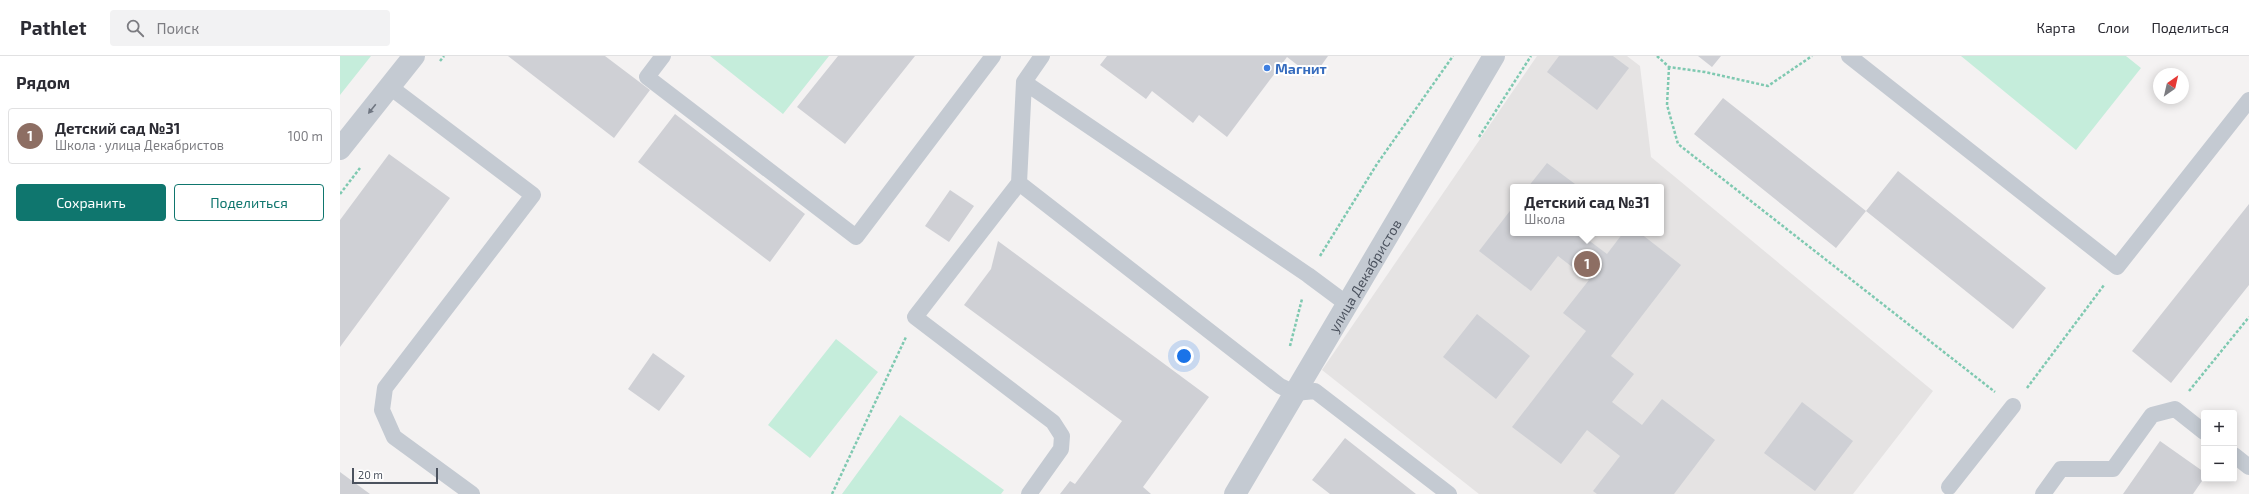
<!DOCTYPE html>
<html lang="ru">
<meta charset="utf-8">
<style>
body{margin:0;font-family:"Exo 2",sans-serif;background:#f2f2f3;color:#2b2b33}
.controls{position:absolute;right:12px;bottom:12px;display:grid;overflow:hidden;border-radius:4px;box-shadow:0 2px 10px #0003}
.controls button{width:36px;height:36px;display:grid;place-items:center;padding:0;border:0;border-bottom:1px solid #e1e1e2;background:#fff;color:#2b2b33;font:20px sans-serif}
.compass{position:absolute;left:1813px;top:12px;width:36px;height:36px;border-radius:50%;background:#fff;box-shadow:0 2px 10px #0003;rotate:34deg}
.scale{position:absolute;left:12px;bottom:10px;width:86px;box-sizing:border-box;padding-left:4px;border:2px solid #4b525e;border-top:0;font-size:11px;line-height:14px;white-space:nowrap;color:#4b525e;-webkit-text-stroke:3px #fff;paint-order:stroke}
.you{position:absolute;left:844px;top:300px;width:14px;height:14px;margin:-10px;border:3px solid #fff;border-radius:50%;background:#1a73e8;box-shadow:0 0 0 6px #1a73e833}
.badge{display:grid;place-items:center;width:26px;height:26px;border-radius:50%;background:#0f766e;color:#fff;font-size:13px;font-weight:700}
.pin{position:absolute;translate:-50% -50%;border:2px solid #fff;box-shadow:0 1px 4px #0006}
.popup{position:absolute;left:1170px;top:128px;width:154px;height:52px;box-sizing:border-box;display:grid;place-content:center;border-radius:4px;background:#fff;filter:drop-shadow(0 1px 3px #0005);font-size:13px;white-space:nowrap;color:#7c7c81}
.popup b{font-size:15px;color:#2b2b33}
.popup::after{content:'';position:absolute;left:50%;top:100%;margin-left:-8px;border:8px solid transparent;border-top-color:#fff}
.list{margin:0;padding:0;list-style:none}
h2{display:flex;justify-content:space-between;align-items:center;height:52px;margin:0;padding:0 16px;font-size:17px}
h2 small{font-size:13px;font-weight:400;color:#7c7c81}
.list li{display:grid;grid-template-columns:26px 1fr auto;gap:12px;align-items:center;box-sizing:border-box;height:56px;margin:0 8px 8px;padding:0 8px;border:1px solid #e1e1e2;border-radius:4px}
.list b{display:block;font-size:15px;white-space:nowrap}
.list p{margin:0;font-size:13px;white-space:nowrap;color:#7c7c81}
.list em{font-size:13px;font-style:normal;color:#7c7c81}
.actions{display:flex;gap:8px;padding:12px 16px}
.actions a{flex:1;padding:9px 0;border:1px solid #0f766e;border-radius:4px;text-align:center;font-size:14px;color:#0f766e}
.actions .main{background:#0f766e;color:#fff}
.icon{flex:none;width:22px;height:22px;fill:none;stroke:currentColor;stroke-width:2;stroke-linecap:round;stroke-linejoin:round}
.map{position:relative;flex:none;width:1909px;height:438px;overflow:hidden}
header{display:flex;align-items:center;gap:24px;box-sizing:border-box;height:56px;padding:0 20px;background:#fff;border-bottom:1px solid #e1e1e2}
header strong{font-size:19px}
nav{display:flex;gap:22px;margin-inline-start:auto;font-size:14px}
.search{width:280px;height:36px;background:#f2f2f3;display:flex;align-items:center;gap:10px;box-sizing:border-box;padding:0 14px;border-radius:4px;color:#7c7c81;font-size:15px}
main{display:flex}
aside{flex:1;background:#fff}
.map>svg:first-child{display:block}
.education{fill:#e5e3e3;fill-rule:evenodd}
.green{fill:#c5eddb}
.building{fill:#cfd0d5}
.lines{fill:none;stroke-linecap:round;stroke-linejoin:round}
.path{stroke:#7fc9b1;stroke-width:2.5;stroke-dasharray:3 2;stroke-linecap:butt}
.lane{stroke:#c4cad2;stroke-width:16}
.street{stroke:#c4cad2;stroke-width:22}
.oneway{fill:#6f7681}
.shop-dot{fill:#3f7fe0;stroke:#fff;stroke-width:1.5}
.labels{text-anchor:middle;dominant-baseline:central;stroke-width:4;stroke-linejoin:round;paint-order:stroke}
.shop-label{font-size:14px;font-weight:bold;fill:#366cbe;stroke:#fff;text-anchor:start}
.street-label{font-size:14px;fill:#4b525e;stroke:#fff}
</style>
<header>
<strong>Pathlet</strong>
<div class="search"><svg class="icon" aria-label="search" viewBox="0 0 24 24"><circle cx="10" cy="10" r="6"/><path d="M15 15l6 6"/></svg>Поиск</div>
<nav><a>Карта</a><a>Слои</a><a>Поделиться</a></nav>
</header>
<main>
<aside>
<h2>Рядом<small></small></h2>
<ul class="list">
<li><span class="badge" style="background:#8d6e63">1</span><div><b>Детский сад №31</b><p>Школа · улица Декабристов</p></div><em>100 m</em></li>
</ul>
<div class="actions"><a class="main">Сохранить</a><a>Поделиться</a></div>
</aside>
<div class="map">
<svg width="1909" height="438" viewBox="0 0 1909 438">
<rect width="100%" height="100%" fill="#f4f2f2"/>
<!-- education -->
<path class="education" d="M1197,0H1287L1300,10L1311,101L1593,335L1513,438H1139L982,314ZM1173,131H1321V177H1173Z"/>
<!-- green -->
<path class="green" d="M0,0H31L0,39Z
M370,0H489L443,58Z
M1621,0H1786L1801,12L1736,94Z
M496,283L538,316L470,402L428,369Z
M560,359L664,434L661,438H502Z"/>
<!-- building -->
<path class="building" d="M168,0H265L310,34L274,82Z
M498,0H575L505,88L457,51Z
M767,0H988L973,21L947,1L887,81L859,59L853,67L812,35L806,43L760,9Z
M1219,0H1273L1289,12L1257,54L1207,16Z
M1358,0H1381L1372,11Z
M1383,42L1526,155L1496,192L1354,78Z
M335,58L465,158L430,206L298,106Z
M49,98L110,142L0,291V164Z
M1207,107L1239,131H1188Z
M1558,115L1706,232L1673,273L1526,155Z
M610,134L634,150L609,186L585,170Z
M1909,148V229L1831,327L1792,295Z
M1173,151V177H1239L1267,198L1283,177H1300L1341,209L1271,300L1294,318L1272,346L1302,369L1322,343L1375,384L1334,438H1257L1253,435L1280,400L1247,374L1221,408L1172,371L1246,275L1223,257L1249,224L1218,200L1191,235L1139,195Z
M658,185L869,341L803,431L811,438H720L730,425L735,428L782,365L624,249L651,213Z
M1137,258L1190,300L1156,343L1103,301Z
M313,297L345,320L319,355L288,333Z
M1462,346L1513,385L1475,435L1424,397Z
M1005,382L1076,438H990L972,424Z
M1820,385L1864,416V422L1853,438H1783Z
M0,416L30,438H0Z"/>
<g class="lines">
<!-- path -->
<path class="path" d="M1317,0L1329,11L1365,16L1428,30L1472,0
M100,5L104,0
M1329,11L1327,49L1338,88L1655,336
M1139,81L1191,0
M0,138L20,112
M980,200L1037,108L1113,0
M950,290L962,243
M1687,332L1764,229
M1849,335L1909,261
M492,438L566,281"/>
<!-- lane -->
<path class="lane" d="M323,0L307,21L516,181L653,0
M1509,0L1777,211L1909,44
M684,26L702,0
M50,31L193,139L45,332L42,354L54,381L132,438
M679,127L684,26L968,219L1007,248
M1894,399L1909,411
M1609,431L1673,350
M689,438L721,393L722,380L713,366L575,261L679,127L940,330L955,337L975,335L1109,438
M1703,438L1721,413H1773L1812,359L1835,353L1864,376"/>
<!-- street -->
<g class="street">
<path d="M0,93L74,0"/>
<path id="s1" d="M895,438L1154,0"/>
</g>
</g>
<!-- one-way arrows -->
<defs><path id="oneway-solid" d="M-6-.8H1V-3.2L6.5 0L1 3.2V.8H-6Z"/></defs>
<use class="oneway" href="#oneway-solid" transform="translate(32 53) rotate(129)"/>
<!-- markers -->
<circle class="shop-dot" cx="927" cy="12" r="4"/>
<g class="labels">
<!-- shop labels -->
<g class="shop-label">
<text x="935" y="12">Магнит</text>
</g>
<!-- street labels -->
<g class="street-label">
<text stroke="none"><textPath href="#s1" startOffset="254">улица Декабристов</textPath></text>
</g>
</g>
</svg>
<div class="controls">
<button>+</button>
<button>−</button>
</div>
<svg class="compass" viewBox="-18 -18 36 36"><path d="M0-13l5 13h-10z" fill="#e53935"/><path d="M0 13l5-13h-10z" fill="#7c7c81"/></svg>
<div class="scale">20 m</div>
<div class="you"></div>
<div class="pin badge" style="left:1247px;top:208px;background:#8d6e63">1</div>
<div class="popup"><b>Детский сад №31</b>Школа</div>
</div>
</main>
